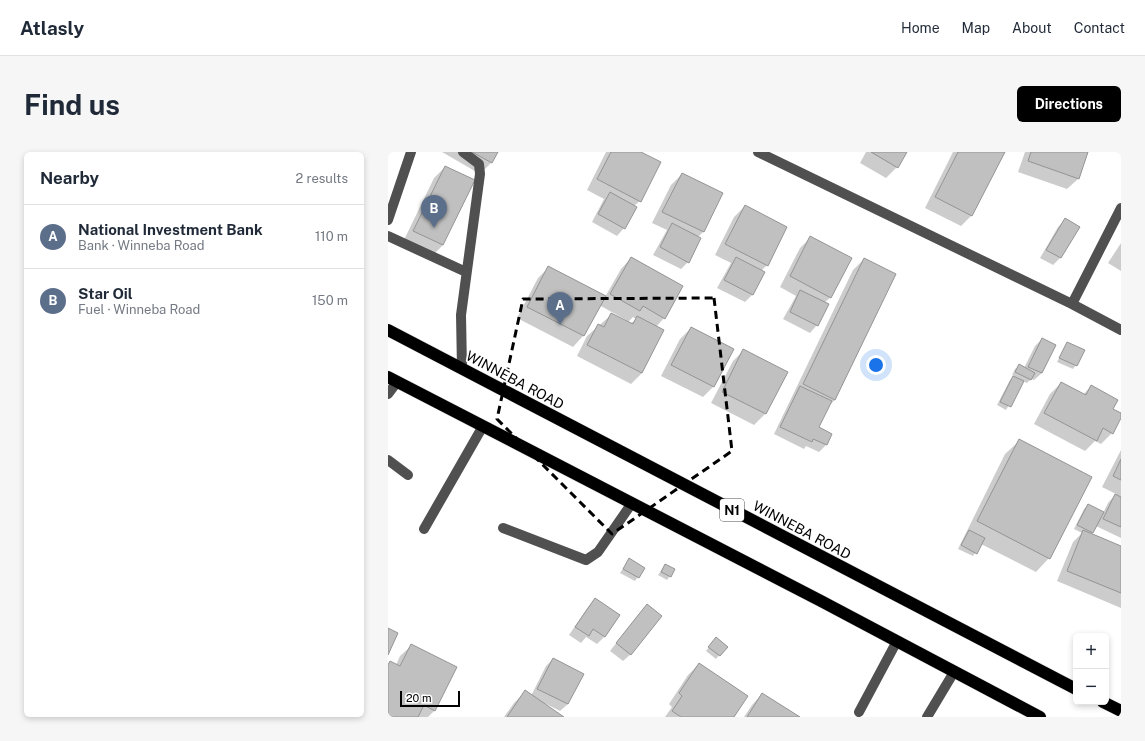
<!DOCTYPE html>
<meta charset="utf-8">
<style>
body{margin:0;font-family:"Public Sans",sans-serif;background:#f6f6f7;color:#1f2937}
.controls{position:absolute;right:12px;bottom:12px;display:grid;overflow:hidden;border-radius:6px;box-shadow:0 2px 6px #0003}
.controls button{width:36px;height:36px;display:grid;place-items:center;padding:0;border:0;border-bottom:1px solid #e0e1e3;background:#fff;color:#1f2937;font:20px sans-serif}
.scale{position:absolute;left:12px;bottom:10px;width:60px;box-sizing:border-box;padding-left:4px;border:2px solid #000;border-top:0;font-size:11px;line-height:14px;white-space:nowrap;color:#000;-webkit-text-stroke:3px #fff;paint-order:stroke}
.you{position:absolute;left:488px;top:213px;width:14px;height:14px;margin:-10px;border:3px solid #fff;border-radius:50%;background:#1a73e8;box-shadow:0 0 0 6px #1a73e833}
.badge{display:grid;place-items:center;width:26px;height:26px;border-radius:50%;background:#000;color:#fff;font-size:13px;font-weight:700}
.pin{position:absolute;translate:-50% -33px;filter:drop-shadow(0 1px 2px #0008)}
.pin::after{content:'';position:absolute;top:21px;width:14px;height:12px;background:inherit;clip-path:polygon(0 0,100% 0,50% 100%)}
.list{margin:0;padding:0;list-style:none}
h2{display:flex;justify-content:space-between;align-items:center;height:52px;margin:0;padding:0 16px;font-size:17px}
h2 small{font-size:13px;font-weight:400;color:#747a83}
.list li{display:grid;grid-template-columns:26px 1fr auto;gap:12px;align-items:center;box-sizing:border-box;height:64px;padding:0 16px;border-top:1px solid #e0e1e3}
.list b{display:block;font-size:15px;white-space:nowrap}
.list p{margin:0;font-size:13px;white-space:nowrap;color:#747a83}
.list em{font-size:13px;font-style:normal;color:#747a83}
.map{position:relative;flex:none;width:733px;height:565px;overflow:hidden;border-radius:6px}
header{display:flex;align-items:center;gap:24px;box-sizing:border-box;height:56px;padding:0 20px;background:#fff;border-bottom:1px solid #e0e1e3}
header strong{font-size:19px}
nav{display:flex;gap:22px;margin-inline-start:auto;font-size:14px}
.intro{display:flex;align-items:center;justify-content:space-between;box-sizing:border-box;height:96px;padding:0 24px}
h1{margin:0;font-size:28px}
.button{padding:10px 18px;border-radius:6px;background:#000;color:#fff;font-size:14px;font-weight:700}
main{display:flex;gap:24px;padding:0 24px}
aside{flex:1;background:#fff;border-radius:6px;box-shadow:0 2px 6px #0003}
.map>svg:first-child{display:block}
.shadow{fill:#0003;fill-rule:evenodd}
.building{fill:#c0c0c0;stroke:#949494}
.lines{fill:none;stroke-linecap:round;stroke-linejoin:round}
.highway-casing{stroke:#dbdbdb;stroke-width:13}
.minor{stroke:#505050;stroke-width:10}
.highway{stroke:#000;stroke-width:12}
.marked{fill:none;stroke:#000;stroke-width:3;stroke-dasharray:8 5;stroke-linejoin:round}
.labels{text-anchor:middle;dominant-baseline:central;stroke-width:3.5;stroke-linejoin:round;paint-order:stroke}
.shield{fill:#fff;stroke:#4c4c4c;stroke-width:1}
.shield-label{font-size:13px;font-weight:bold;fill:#000}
.street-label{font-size:14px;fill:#000;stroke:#fff}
</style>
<header>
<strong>Atlasly</strong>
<nav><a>Home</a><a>Map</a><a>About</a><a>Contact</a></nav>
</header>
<div class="intro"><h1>Find us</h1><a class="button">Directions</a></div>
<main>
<aside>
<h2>Nearby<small>2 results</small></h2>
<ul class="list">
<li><span class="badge" style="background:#5c6f8a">A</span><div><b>National Investment Bank</b><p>Bank · Winneba Road</p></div><em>110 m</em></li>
<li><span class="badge" style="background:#5c6f8a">B</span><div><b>Star Oil</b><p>Fuel · Winneba Road</p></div><em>150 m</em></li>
</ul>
</aside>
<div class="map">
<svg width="733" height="565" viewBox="0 0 733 565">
<rect width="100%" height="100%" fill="#fff"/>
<!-- shadow -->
<path class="shadow" d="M54,0H109L103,11L92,22Z
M218,0H251L252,49L246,54L236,76L229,84L204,70L216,47L199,38Z
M478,0H518L509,15L498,26L472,11Z
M565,0H616L584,63L573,74L537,56Z
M637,0H699L690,27L679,37L630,20Z
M57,15L55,93L44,104L15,90L46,26Z
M294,22L334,41L315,80L309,86L300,110L293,117L265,103L279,78L264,71L283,33Z
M357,54L379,113L373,119L364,143L357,150L329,136L343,111L327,103L346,65Z
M678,67L691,75L672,106L665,113L652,106L670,75Z
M423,85L443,145L436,151L429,173L422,181L395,167L408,144L392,135L412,96Z
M733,91V119L720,111Z
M243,106L276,166L268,175L275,178L254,221L243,232L189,204L199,184L223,163L239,171L240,169L211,153L195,184L185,195L129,166L150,126L161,115L217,145L233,117ZM245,165L248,167L242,172L239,171Z
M476,107L447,248L440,254L430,276L443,283L438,293L431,300L418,294L416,297L386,282L465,118Z
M303,176L325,235L315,245L273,224L292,187Z
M654,187L667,193L654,221L646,228L643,227L639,231L635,229L618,258L609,253L622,228L626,224L624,223L627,217L631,214L636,216L647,194Z
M679,191L688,213L685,217L669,210Z
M356,198L398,220L377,262L366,273L323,251L345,209Z
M673,231L695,243L703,234L724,258L733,262L724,281L713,292L707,289L697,299L646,272L662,242Z
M631,289L661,406L648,420L593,392L585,404L570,397L617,302Z
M733,298V386L708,374L703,383L733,395V456L669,429L685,390L694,381L686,377L696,357L700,353L715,361L720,351L728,342L714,335Z
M241,408L256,416L247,429L232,421Z
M277,413L282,424L279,428L270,423Z
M207,447L230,463L216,485L209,492L198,485L193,491L181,483L200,455Z
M252,461L243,502L235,509L222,499Z
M325,490L338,495L328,507L318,499Z
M23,494L68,516L46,559L40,565H0V512L2,510L8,513L12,504Z
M165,507L180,552L172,559L156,551L174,565H116L126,551L137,540L143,544L158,514Z
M311,512L345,565H277L284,555L281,552L300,523Z
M374,542L410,565H356L364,553Z"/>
<!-- building -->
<path class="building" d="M84,0H110L104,11Z
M223,0H253L273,10L253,50L209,27Z
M483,0H519L510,16Z
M570,0H617L584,64L547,45Z
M643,0H700L691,27L640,9Z
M57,14L87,28L55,93L25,79Z
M294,21L335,41L316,80L274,60Z
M222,40L249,55L237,77L210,62Z
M357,53L399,75L380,114L337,92Z
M677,66L692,75L673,106L658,98Z
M284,71L313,86L301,111L272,95Z
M422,84L464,106L443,146L402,124Z
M243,105L295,134L277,167L255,154L252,159L222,142Z
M348,105L377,120L365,143L336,128Z
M476,106L508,122L447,248L415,232Z
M160,114L218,144L196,184L139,155Z
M412,138L441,152L430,174L402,160Z
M223,161L245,172L249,164L276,178L254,221L199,193L210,172L216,175Z
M303,175L346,197L326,235L283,213Z
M654,186L668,193L654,221L640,215Z
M679,190L697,198L689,214L671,206Z
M355,197L400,220L378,262L334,240Z
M631,212L647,221L643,228L627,220Z
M625,224L636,229L623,255L612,250Z
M673,230L698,243L703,233L730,248L725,257L733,261V266L725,282L715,276L709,289L656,261Z
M412,234L444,249L431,275L444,282L439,293L425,287L424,290L392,275Z
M631,287L704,325L662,407L589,369Z
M733,307V328L725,324Z
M727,342L733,345V375L715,367Z
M700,352L716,360L705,381L689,373Z
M581,378L597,386L589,402L573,393Z
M695,378L733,394V441L679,419Z
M241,406L257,416L251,426L235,417Z
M277,412L287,417L283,425L273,420Z
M207,446L232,463L217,485L205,477L201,484L187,475Z
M259,452L274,464L243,503L228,491Z
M0,476L10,481L0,503Z
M328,485L340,495L332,504L320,495Z
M23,492L69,515L47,559L36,553L30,565H3L0,564V513L2,509L12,514Z
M165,506L196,522L180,552L149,537Z
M311,511L360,544L346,565H293L284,559L294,544L291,541Z
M137,538L176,565H119Z
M374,541L412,565H359Z"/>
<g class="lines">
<!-- highway casing -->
<g class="highway-casing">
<path id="highway" d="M0,178L688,537
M0,225L433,449L652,565
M715,550L733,559"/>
</g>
<!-- minor -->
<path class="minor" d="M370,0L684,152L733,178
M0,68L23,0
M0,84L78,120
M684,152L733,56
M74,217L73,163L92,22L91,12L75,0
M0,242L9,230
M0,308L20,323
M115,376L198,408L210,400L244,351
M36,377L95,274
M471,560L509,489
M539,565L566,520"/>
<!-- highway -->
<use href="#highway" class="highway"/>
</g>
<!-- marked area -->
<path class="marked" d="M326,146L344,299L224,382L109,267L135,147Z"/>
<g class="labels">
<!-- shield labels -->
<rect class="shield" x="332" y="347" width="24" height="22" rx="3"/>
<g class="shield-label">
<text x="344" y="358">N1</text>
</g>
<!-- street labels -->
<g class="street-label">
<text transform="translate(127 228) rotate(28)">WINNEBA ROAD</text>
<text transform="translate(414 378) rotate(28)">WINNEBA ROAD</text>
</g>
</g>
</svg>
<div class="controls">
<button>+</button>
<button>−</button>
</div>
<div class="scale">20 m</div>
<div class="you"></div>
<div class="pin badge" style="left:172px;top:173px;background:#5c6f8a">A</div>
<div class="pin badge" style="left:46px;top:76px;background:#5c6f8a">B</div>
</div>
</main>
